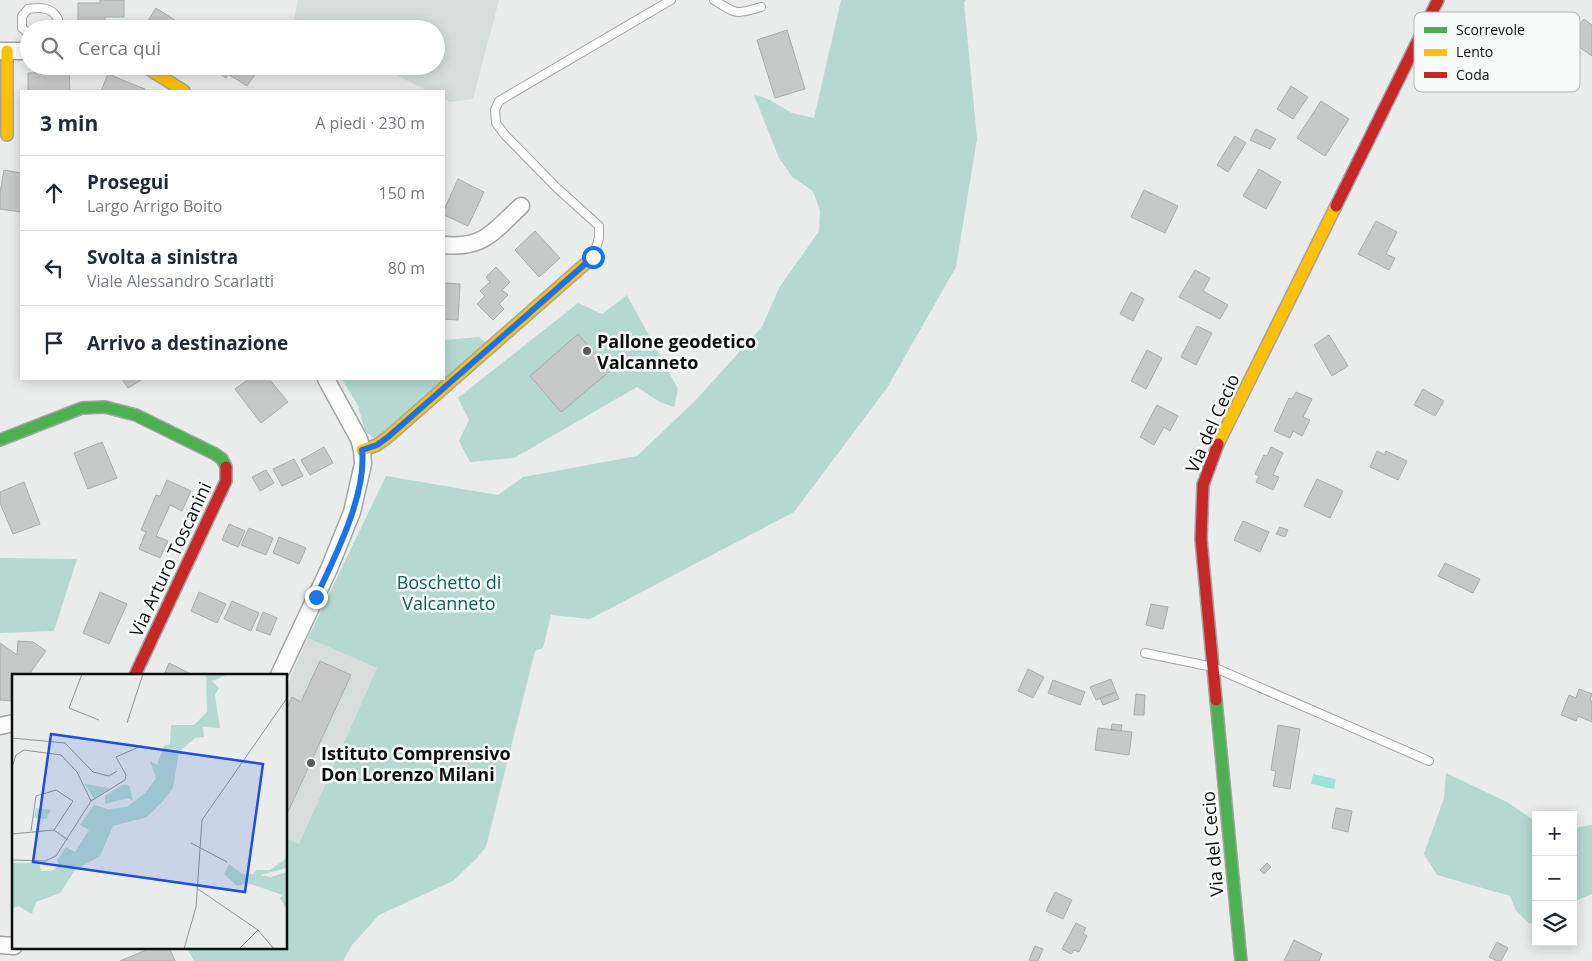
<!DOCTYPE html>
<html lang="it">
<meta charset="utf-8">
<style>
body{margin:0;font-family:"Open Sans",sans-serif;background:#f6f6f7;color:#1f2937}
.controls{position:absolute;right:15px;bottom:15px;display:grid;overflow:hidden;border-radius:0px;box-shadow:0 2px 12px #0003}
.controls button{width:45px;height:45px;display:grid;place-items:center;padding:0;border:0;border-bottom:1px solid #e0e1e3;background:#fff;color:#1f2937;font:25px sans-serif}
.stop{position:absolute;width:15px;height:15px;margin:-11px;border:4px solid #1a73e8;border-radius:50%;background:#fff}
.stop.end{background:#1a73e8;border-color:#fff;box-shadow:0 1px 5px #0008}
.list{margin:0;padding:0;list-style:none}
h2{display:flex;justify-content:space-between;align-items:center;height:65px;margin:0;padding:0 20px;font-size:21px}
h2 small{font-size:16px;font-weight:400;color:#747a83}
.list li{display:grid;grid-template-columns:32px 1fr auto;gap:15px;align-items:center;box-sizing:border-box;height:75px;padding:0 20px;border-top:1px solid #e0e1e3}
.list b{display:block;font-size:19px;white-space:nowrap}
.list p{margin:0;font-size:16px;white-space:nowrap;color:#747a83}
.list em{font-size:16px;font-style:normal;color:#747a83}
.icon{flex:none;width:28px;height:28px;fill:none;stroke:currentColor;stroke-width:2;stroke-linecap:round;stroke-linejoin:round}
.map{position:relative;flex:none;width:1592px;height:961px;overflow:hidden}
.search{position:absolute;background:#fff;box-shadow:0 2px 12px #0003;left:20px;top:20px;width:425px;height:55px;display:flex;align-items:center;gap:12px;box-sizing:border-box;padding:0 18px;border-radius:28px;color:#747a83;font-size:19px}
.panel{position:absolute;background:#fff;box-shadow:0 2px 12px #0003;left:20px;top:90px;width:425px;height:290px;border-radius:0px}
.map>svg:first-child{display:block}
.built{fill:#d6dddb}
.green{fill:#b5d8d1}
.water{fill:#9be4d6}
.building{fill:#c6c9c8;stroke:#a9acab}
.lines{fill:none;stroke-linecap:round;stroke-linejoin:round}
.lane-casing{stroke:#a2a4a4;stroke-width:10}
.street-casing{stroke:#a2a4a4;stroke-width:19}
.fast-casing{stroke:#a2a4a4;stroke-width:14}
.slow-casing{stroke:#a2a4a4;stroke-width:14}
.jam-casing{stroke:#a2a4a4;stroke-width:14}
.lane{stroke:#fcfcfc;stroke-width:8}
.street{stroke:#fcfcfc;stroke-width:16}
.fast{stroke:#4caf50;stroke-width:11}
.slow{stroke:#ffc107;stroke-width:11}
.jam{stroke:#c62828;stroke-width:11}
.route{stroke:#1a73e8;stroke-width:6}
.poi-dot{fill:#595c5b;stroke:#f6faf9;stroke-width:2}
.labels{text-anchor:middle;dominant-baseline:central;stroke-width:5;stroke-linejoin:round;paint-order:stroke}
.poi-label{font-size:18px;font-weight:bold;fill:#0c0e0d;stroke:#f6faf9;text-anchor:start}
.street-label{font-size:18px;fill:#0c0e0d;stroke:#f6faf9}
.park-label{font-size:18px;fill:#0d6357;stroke:#f6faf9}
.inset-road{fill:none;stroke:#919392;stroke-width:1}
.view{fill:#1d4ed8;fill-opacity:0.15;stroke:#1d4ed8;stroke-width:2.5}
.inset-edge{fill:none;stroke:#0c0e0d;stroke-width:2.5}
.key{fill:#f6faf9;stroke:#b0b3b2;stroke-width:1}
.key-label{font-size:14px;fill:#0c0e0d}
</style>
<div class="map">
<svg width="1592" height="961" viewBox="0 0 1592 961">
<rect width="100%" height="100%" fill="#e9eceb"/>
<!-- built -->
<path class="built" d="M298,0H499L473,99L450,102L444,99V91H428L378,66H436V29H303L293,24Z
M308,638L377,668L299,844L286,838V687Z"/>
<!-- green -->
<path class="green" d="M841,0H966L964,2L977,139L956,267L887,388L794,512L590,619L551,615L543,648L535,651L486,847L477,858L453,881L379,915L352,945L343,961H194L186,947H286V838L299,844L377,668L308,638L386,476L498,495L523,477L637,456L695,401L762,327L779,288L819,231L820,211L813,191L792,177L779,158L754,95L768,99L792,113L814,118Z
M627,295L678,389L674,407L660,402L637,387L514,458L470,462L459,441L469,420L458,398L578,303L602,314Z
M479,337L486,343L384,433L373,438L365,431L358,406L342,379H444V340Z
M0,558L77,559L54,631L0,633Z
M1446,773L1507,802L1536,822V921L1530,924L1516,911L1510,896L1437,875L1424,854L1444,798Z
M1592,825V894L1573,902V828Z"/>
<!-- water -->
<path class="water" d="M1313,774L1336,779L1334,789L1311,784Z"/>
<!-- building -->
<path class="building" d="M100,0H124V17H105V28H78V3H100Z
M156,8L189,29H143Z
M1584,19L1592,25V56L1569,40Z
M787,30L805,89L775,98L757,40Z
M207,66H252L258,70L247,86L228,74L226,78Z
M69,72L70,91H28V73Z
M108,74L145,89L144,91H101Z
M1291,86L1308,97L1293,119L1277,109Z
M1321,101L1349,119L1325,156L1297,138Z
M1256,129L1276,139L1270,149L1250,140Z
M1235,136L1246,143L1228,172L1217,165Z
M1259,169L1281,182L1266,209L1243,196Z
M4,170L21,173V212L0,209V193Z
M458,179L484,192L468,226L444,215V210Z
M1144,190L1178,206L1165,233L1131,217Z
M1376,221L1397,232L1386,254L1395,258L1389,270L1358,254Z
M535,231L560,258L539,277L515,250Z
M496,267L510,282L502,290L508,295L499,304L504,309L493,320L477,304L485,296L480,291L490,282L486,277Z
M1195,270L1210,278L1203,291L1228,305L1220,319L1179,297Z
M444,283L460,284L458,320L444,319Z
M1131,292L1144,299L1133,321L1120,314Z
M1197,326L1212,333L1196,365L1181,357Z
M578,334L610,371L561,412L530,376Z
M1329,335L1348,366L1332,376L1314,345Z
M1147,350L1162,358L1146,389L1131,381Z
M122,379H143L128,388Z
M249,379H269L288,402L261,423L235,389Z
M1423,389L1444,401L1435,416L1414,405Z
M1296,392L1312,399L1303,417L1310,420L1302,436L1293,431L1290,438L1274,431L1289,398L1292,399Z
M1157,405L1178,416L1170,431L1164,427L1154,445L1140,437Z
M102,442L117,478L88,489L74,453Z
M324,447L333,463L310,475L301,460Z
M1271,447L1283,453L1273,475L1279,477L1273,490L1256,482L1259,476L1255,474L1264,455L1267,456Z
M1377,451L1385,455L1386,451L1407,461L1398,480L1370,467Z
M294,459L303,476L282,486L273,469Z
M266,470L274,483L260,491L252,477Z
M1317,479L1343,491L1330,518L1304,506Z
M167,480L191,491L182,511L170,505L156,536L168,541L160,558L139,549L146,532L141,530L156,495L160,496Z
M24,482L40,524L13,534L0,503V492Z
M1243,521L1269,532L1260,552L1234,540Z
M229,524L245,531L238,547L222,540Z
M1280,527L1288,530L1285,537L1276,534Z
M249,528L273,538L266,555L241,545Z
M279,537L306,548L299,564L273,553Z
M1445,563L1480,579L1473,593L1438,576Z
M100,592L127,604L109,644L83,633Z
M199,592L226,604L217,623L191,611Z
M232,601L259,613L251,631L224,619Z
M1151,604L1168,607L1163,629L1146,625Z
M263,612L277,618L270,635L256,630Z
M18,641L33,642L46,651L30,673L43,675H14L13,701L0,700V643L17,655Z
M320,661L351,675L286,816V710L292,697L301,702Z
M169,663L193,675H164Z
M1028,669L1044,677L1033,698L1018,691Z
M1111,679L1116,692L1096,700L1090,687Z
M1053,680L1085,692L1080,705L1048,693Z
M1579,689L1592,694L1590,700L1592,701V722L1578,716L1576,721L1561,715L1569,695L1576,698Z
M1116,692L1119,699L1103,705L1100,698Z
M1136,694L1145,695L1144,715H1134Z
M1112,724L1122,725L1121,731L1111,730Z
M1278,725L1300,729L1290,789L1273,786L1276,771L1271,770Z
M1098,728L1132,732L1129,755L1095,750Z
M1336,808L1352,811L1348,832L1332,828Z
M1267,863L1271,867L1264,874L1260,870Z
M1055,892L1072,900L1063,919L1046,911Z
M1076,923L1086,928L1083,933L1087,936L1079,952L1074,950L1071,954L1062,949Z
M1294,940L1322,954L1319,961H1284Z
M1497,942L1508,948L1501,961H1497L1489,957Z
M1035,946L1043,949L1038,961H1031L1029,960Z
M153,947H169L175,961H120Z"/>
<g class="lines">
<!-- lane casing -->
<g class="lane-casing">
<path id="lane" d="M714,0C736,14 736,15 761,7
M29,34L22,28V16L28,9C40,7 52,7 58,19L55,29
M594,255L599,238V226L557,188L505,135L496,123L495,110L499,101L671,0
M1145,653L1213,667L1429,761"/>
</g>
<!-- street casing -->
<g class="street-casing">
<path id="street" d="M0,51H29
M444,245C484,249 494,231 521,206
M279,675L329,569L352,512L363,464L362,450L359,439L326,379
M0,726L14,723
M0,945L14,946"/>
</g>
<!-- fast casing -->
<g class="fast-casing">
<path id="fast" d="M0,440L82,408L105,407L136,415L215,454L222,459L226,467
M1216,700L1241,961"/>
</g>
<!-- slow casing -->
<g class="slow-casing">
<path id="slow" d="M7,51V135
M144,66L184,91
M1218,444L1336,206
M362,450L377,445L388,437L593,257"/>
</g>
<!-- jam casing -->
<g class="jam-casing">
<path id="jam" d="M1336,206L1438,0
M135,675L226,481V467
M1216,700L1201,539L1203,485L1218,444"/>
</g>
<!-- lane -->
<use href="#lane" class="lane"/>
<!-- street -->
<use href="#street" class="street"/>
<!-- fast -->
<use href="#fast" class="fast"/>
<!-- slow -->
<use href="#slow" class="slow"/>
<!-- jam -->
<use href="#jam" class="jam"/>
</g>
<g class="lines">
<!-- route -->
<path class="route" d="M316,597C335,557 367,494 362,450L377,445L388,437L593,257"/>
</g>
<!-- markers -->
<g class="poi-dot">
<circle cx="587" cy="351" r="5"/>
<circle cx="311" cy="763" r="5"/>
</g>
<g class="labels">
<!-- poi labels -->
<g class="poi-label">
<text x="597" y="341">Pallone geodetico<tspan x="597" dy="21">Valcanneto</tspan></text>
<text x="321" y="753">Istituto Comprensivo<tspan x="321" dy="21">Don Lorenzo Milani</tspan></text>
</g>
<!-- street labels -->
<g class="street-label">
<text transform="translate(1212 423) rotate(-66)">Via del Cecio</text>
<text transform="translate(170 559) rotate(-65)">Via Arturo Toscanini</text>
<text transform="translate(1212 844) rotate(-95)">Via del Cecio</text>
</g>
<!-- park labels -->
<g class="park-label">
<text x="449" y="582">Boschetto di<tspan x="449" dy="21">Valcanneto</tspan></text>
</g>
</g>
<!-- overview -->
<g transform="translate(12 674)">
<rect width="275" height="275" fill="#e9eceb"/>
<path d="M194,0H217L200,7L207,14L203,21L208,54L191,53L192,63L183,64L167,78L161,114L150,128L135,143L101,152L88,182L63,196L48,219L24,228L20,240L6,232L0,235V189H27L29,197H39L47,192L45,186L54,173L63,178L77,156L68,151L82,131L96,135L115,133L134,118L144,104L138,87L145,91L152,72L158,70L159,51H182L195,38ZM73,110L96,114L97,115L82,125ZM110,111H117L121,127L116,124L93,130V122ZM24,134L39,136L34,145L22,144ZM275,184V194L248,201L259,203L275,198V236L268,224L271,221L235,209L225,212L212,200L217,190L230,200H241L244,196H258Z" fill="#b5d8d1"/>
<path class="inset-road" d="M70,0L57,34L87,46M115,49L131,0M0,64L53,69L81,98L97,102L105,97M0,93L4,81L12,76L49,81L65,98L79,127M79,127L113,106L114,101L104,83L129,72L140,75M19,157L24,122L44,116L61,127L42,156M0,160L42,156L56,166M179,169L215,188M0,186L33,187L44,182L79,127M186,215L246,256L227,275M246,256L262,275M172,275L184,233L190,146L275,24"/>
<path class="view" d="M39,60L251,90L233,218L21,188Z"/>
<rect width="275" height="275" class="inset-edge"/>
</g>
<!-- legend -->
<rect x="1414" y="12" width="166" height="80" rx="8" class="key"/>
<rect x="1424" y="27" width="23" height="6" fill="#4caf50"/>
<rect x="1424" y="49" width="23" height="7" fill="#ffc107"/>
<rect x="1424" y="72" width="23" height="6" fill="#c62828"/>
<g class="key-label">
<text x="1456" y="35">Scorrevole</text>
<text x="1456" y="57">Lento</text>
<text x="1456" y="80">Coda</text>
</g>
</svg>
<div class="controls">
<button>+</button>
<button>−</button>
<button><svg class="icon" aria-label="layers" viewBox="0 0 24 24"><path d="M12 4l9 5-9 5-9-5zM3 14l9 5 9-5"/></svg></button>
</div>
<div class="stop" style="left:593px;top:257px"></div>
<div class="stop end" style="left:316px;top:597px"></div>
<div class="search"><svg class="icon" aria-label="search" viewBox="0 0 24 24"><circle cx="10" cy="10" r="6"/><path d="M15 15l6 6"/></svg>Cerca qui</div>
<section class="panel">
<h2>3 min<small>A piedi · 230 m</small></h2>
<ul class="list">
<li><svg class="icon" aria-label="ahead" viewBox="0 0 24 24"><path d="M12 20V5M6 11l6-6 6 6"/></svg><div><b>Prosegui</b><p>Largo Arrigo Boito</p></div><em>150 m</em></li>
<li><svg class="icon" aria-label="left" viewBox="0 0 24 24"><path d="M17 20v-9H6M10 6l-5 5 5 5"/></svg><div><b>Svolta a sinistra</b><p>Viale Alessandro Scarlatti</p></div><em>80 m</em></li>
<li><svg class="icon" aria-label="arrive" viewBox="0 0 24 24"><path d="M6 21V4h12l-3 4 3 4H6"/></svg><div><b>Arrivo a destinazione</b></div></li>
</ul>
</section>
</div>
